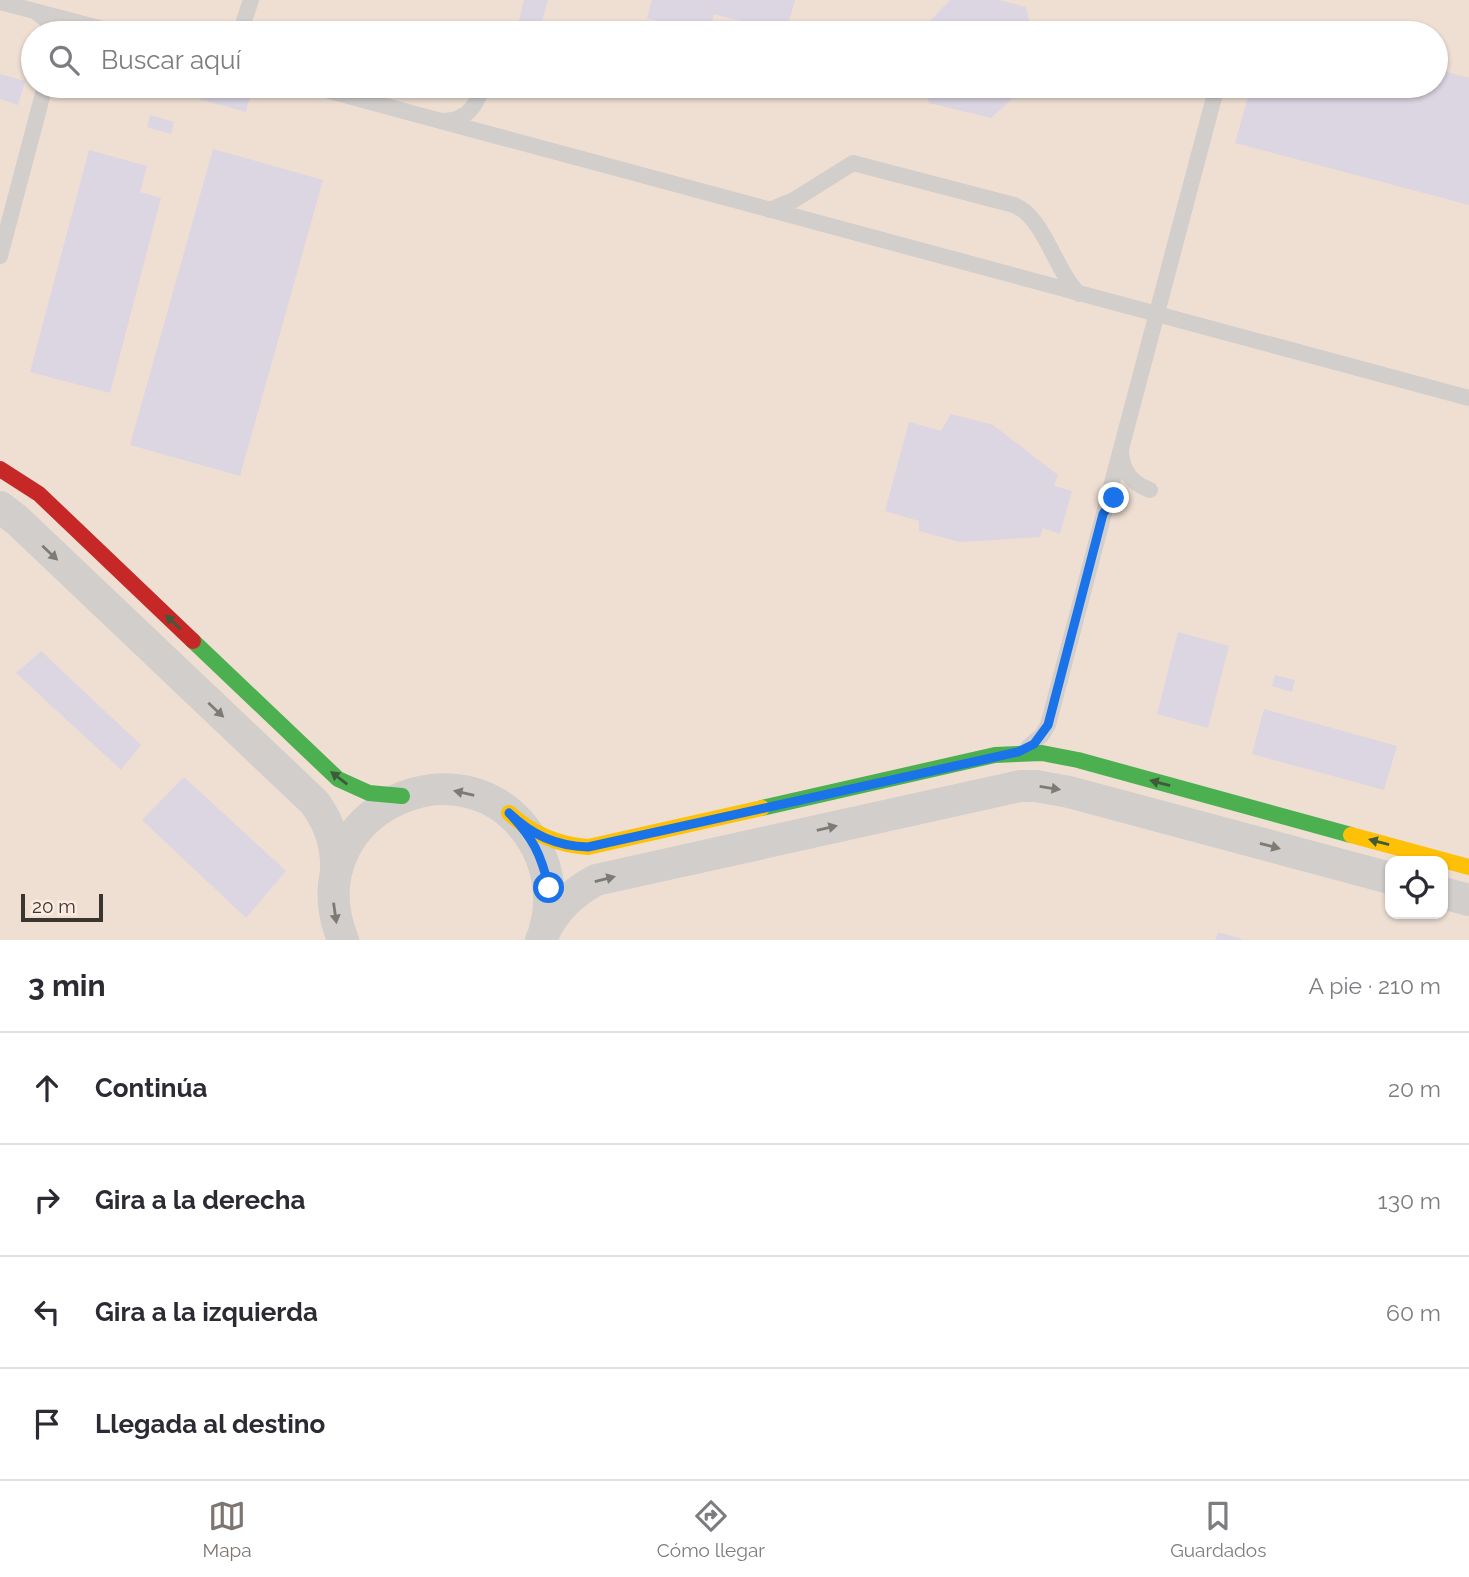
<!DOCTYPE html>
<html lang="es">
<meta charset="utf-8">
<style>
body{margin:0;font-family:Raleway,sans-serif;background:#f2f2f3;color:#2b2b33}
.controls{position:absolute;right:21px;bottom:21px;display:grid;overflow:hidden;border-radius:14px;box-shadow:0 2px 5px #0004}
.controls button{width:63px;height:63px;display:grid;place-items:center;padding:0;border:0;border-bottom:2px solid #e1e1e2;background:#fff;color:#2b2b33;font:35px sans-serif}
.scale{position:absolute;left:21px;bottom:18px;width:82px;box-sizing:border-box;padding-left:7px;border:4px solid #3b3530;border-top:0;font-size:19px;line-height:24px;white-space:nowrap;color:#3b3530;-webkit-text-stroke:5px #fbebe0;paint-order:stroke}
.stop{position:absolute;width:21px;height:21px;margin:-16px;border:5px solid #1a73e8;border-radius:50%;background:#fff}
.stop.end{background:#1a73e8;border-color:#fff;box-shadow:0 2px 7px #0008}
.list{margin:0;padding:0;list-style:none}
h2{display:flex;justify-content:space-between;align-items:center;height:91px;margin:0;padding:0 28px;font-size:30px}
h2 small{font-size:23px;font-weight:400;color:#7c7c81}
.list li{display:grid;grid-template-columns:46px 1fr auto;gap:21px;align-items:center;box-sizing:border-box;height:112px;padding:0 28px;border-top:2px solid #e1e1e2}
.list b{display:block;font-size:26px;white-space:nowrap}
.list em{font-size:23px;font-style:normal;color:#7c7c81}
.icon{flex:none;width:38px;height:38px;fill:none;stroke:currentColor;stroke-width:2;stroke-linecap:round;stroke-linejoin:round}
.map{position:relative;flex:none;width:1469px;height:940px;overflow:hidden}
.search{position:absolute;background:#fff;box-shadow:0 2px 5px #0004;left:21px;right:21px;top:21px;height:77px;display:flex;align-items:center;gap:18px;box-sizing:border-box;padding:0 24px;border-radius:38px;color:#7c7c81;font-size:26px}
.sheet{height:539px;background:#fff}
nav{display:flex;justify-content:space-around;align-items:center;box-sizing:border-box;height:98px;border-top:2px solid #e1e1e2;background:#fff;font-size:19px;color:#7c7c81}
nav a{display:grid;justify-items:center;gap:4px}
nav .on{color:#7c7570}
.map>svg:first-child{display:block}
.built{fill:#efdfd3;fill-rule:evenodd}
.building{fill:#dcd5e2}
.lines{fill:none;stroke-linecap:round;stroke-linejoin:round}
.lane{stroke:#d1cecc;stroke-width:16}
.street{stroke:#d1cecc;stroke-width:32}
.fast{stroke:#4caf50;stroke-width:16}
.slow{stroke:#ffc107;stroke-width:16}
.jam{stroke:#c62828;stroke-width:16}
.oneway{fill:#7e7a76}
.oneway2{fill:#405a3a}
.route{stroke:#1a73e8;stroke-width:9}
</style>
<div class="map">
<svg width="1469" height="940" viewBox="0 0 1469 940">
<rect width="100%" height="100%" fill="#f5ece6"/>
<!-- built -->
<path class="built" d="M0,0H1469V940H0ZM33,33H1436V86H33ZM1390,861H1443V914H1390Z"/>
<!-- building -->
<path class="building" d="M524,0H548L539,33H516Z
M652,0H795L786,33H776L777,31L714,14L709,33H703L647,18Z
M950,0H999L1026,7L1032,33H918Z
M1268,23L1303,32V33H1265Z
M1436,69L1469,78V205L1235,143L1251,86H1436Z
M0,74L25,81L18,105L0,99Z
M203,86H230L251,92L246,112L199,99Z
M925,86H1026L991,118L929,103Z
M150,115L174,122L171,134L147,127Z
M213,149L323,180L240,476L130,445Z
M89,150L147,166L140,192L161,198L110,393L30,372Z
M951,414L993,425L1058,475L1054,486L1072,491L1060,534L1043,528L1040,537L960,542L919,531V521L885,511L909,422L941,431Z
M1178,632L1229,646L1208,728L1157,714Z
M41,651L141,745L121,770L16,673Z
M1275,675L1295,680L1292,692L1272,686Z
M1264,709L1397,746L1384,790L1252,754Z
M184,777L286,871L246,918L142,820Z
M1218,932L1242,939V940H1215Z"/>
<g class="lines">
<!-- lane -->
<path class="lane" d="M0,2L118,33
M36,12L46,20L53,33
M240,33L251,0
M311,86L1469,398
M444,121C467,120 477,106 482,86
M770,210L794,200L853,163L1014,205C1045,218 1054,269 1079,294
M0,256L45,86
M1121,451C1122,471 1131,483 1150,490
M1028,747L1042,735L1048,725L1217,86"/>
<!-- street -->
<path class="street" d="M0,507L17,520L315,803C331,826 337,846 336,873
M1443,893L1469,900
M343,940C291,811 471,728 536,846C549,871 553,901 545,928
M541,940C551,913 570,894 596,880L1020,786H1036L1069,792L1390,878"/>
<!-- fast -->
<path class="fast" d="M193,641L338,779L369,793L402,796
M762,808L995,755L1042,753L1078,760L1351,835"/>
<!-- slow -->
<path class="slow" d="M509,813C532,834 557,845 588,847L762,808
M1351,835L1469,867"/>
<!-- jam -->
<path class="jam" d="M0,469L39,494L193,641"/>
</g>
<!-- one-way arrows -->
<defs><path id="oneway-solid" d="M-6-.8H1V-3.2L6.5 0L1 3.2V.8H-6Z" transform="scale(1.75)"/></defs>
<g class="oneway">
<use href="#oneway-solid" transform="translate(50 553) rotate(43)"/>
<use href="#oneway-solid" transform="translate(216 710) rotate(43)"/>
<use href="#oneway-solid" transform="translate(1050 788) rotate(9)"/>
<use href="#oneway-solid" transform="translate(464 793) rotate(-167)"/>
<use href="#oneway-solid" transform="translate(827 828) rotate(-13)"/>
<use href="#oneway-solid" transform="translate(1270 846) rotate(15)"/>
<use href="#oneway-solid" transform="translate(605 879) rotate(-14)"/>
<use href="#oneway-solid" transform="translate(335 913) rotate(82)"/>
</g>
<g class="oneway2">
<use href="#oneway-solid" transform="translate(173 622) rotate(-137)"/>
<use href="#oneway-solid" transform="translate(339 778) rotate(-142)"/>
<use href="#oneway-solid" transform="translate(1160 783) rotate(-165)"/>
<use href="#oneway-solid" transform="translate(1379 842) rotate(-165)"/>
</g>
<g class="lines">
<!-- route -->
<path class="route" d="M549,888C541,854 533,838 509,813C532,835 556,846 588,847L1018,752L1034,744L1048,725L1103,514L1114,498"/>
</g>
</svg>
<div class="controls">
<button><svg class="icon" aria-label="locate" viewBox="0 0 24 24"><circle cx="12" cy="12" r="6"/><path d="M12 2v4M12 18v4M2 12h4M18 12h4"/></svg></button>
</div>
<div class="scale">20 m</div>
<div class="stop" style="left:549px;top:888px"></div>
<div class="stop end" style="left:1114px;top:498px"></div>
<div class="search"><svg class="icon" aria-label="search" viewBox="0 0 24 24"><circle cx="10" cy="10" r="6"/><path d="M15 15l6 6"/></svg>Buscar aquí</div>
</div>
<section class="sheet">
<h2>3 min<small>A pie · 210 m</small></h2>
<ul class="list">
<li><svg class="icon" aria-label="ahead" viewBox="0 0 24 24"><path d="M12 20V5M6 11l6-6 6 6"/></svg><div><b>Continúa</b></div><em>20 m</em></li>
<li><svg class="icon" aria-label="right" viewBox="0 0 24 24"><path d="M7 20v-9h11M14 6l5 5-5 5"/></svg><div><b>Gira a la derecha</b></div><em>130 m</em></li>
<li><svg class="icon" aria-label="left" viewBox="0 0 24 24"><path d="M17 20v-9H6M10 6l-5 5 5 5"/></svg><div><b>Gira a la izquierda</b></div><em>60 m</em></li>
<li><svg class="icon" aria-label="arrive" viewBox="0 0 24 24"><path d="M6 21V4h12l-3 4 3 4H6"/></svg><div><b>Llegada al destino</b></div></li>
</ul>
</section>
<nav>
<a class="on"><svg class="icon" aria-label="map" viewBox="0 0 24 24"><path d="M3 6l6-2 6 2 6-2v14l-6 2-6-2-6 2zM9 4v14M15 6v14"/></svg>Mapa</a>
<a><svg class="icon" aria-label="directions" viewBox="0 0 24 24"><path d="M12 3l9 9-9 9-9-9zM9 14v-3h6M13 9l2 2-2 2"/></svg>Cómo llegar</a>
<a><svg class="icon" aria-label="saved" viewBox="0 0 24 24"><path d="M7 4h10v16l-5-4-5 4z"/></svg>Guardados</a>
</nav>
